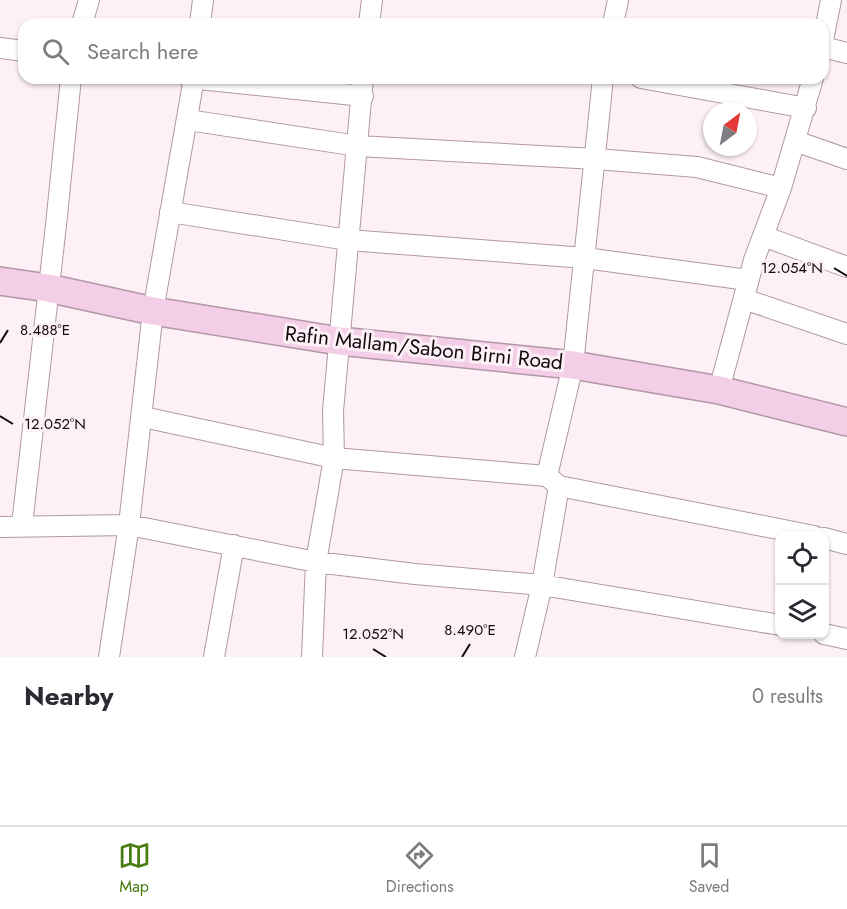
<!DOCTYPE html>
<meta charset="utf-8">
<style>
body{margin:0;font-family:Jost,sans-serif;background:#f7f7f7;color:#2b2b33}
.controls{position:absolute;right:18px;bottom:18px;display:grid;overflow:hidden;border-radius:12px;box-shadow:0 2px 4px #0004}
.controls button{width:54px;height:54px;display:grid;place-items:center;padding:0;border:0;border-bottom:2px solid #e1e1e2;background:#fff;color:#2b2b33;font:30px sans-serif}
.compass{position:absolute;left:703px;top:102px;width:54px;height:54px;border-radius:50%;background:#fff;box-shadow:0 2px 4px #0004;rotate:32deg}
.list{margin:0;padding:0;list-style:none}
h2{display:flex;justify-content:space-between;align-items:center;height:78px;margin:0;padding:0 24px;font-size:26px}
h2 small{font-size:20px;font-weight:400;color:#7c7c81}
.icon{flex:none;width:33px;height:33px;fill:none;stroke:currentColor;stroke-width:2;stroke-linecap:round;stroke-linejoin:round}
.map{position:relative;flex:none;width:847px;height:657px;overflow:hidden}
.search{position:absolute;background:#fff;box-shadow:0 2px 4px #0004;left:18px;right:18px;top:18px;height:66px;display:flex;align-items:center;gap:15px;box-sizing:border-box;padding:0 21px;border-radius:18px;color:#7c7c81;font-size:22px}
.sheet{height:168px;background:#fff}
nav{display:flex;justify-content:space-around;align-items:center;box-sizing:border-box;height:84px;border-top:2px solid #e1e1e2;background:#fff;font-size:16px;color:#7c7c81}
nav a{display:grid;justify-items:center;gap:3px}
nav .on{color:#487d11}
.map>svg:first-child{display:block}
.lines{fill:none;stroke-linecap:round;stroke-linejoin:round}
.street-casing{stroke:#b297a6;stroke-width:22}
.secondary-casing{stroke:#b297a6;stroke-width:30}
.street{stroke:#fff;stroke-width:20}
.secondary{stroke:#f3cee6;stroke-width:27}
.ticks{fill:none;stroke:#130a0f;stroke-width:2}
.labels{text-anchor:middle;dominant-baseline:central;stroke-width:6;stroke-linejoin:round;paint-order:stroke}
.street-label{font-size:21px;fill:#130a0f;stroke:#fdf1f7}
.ticks-label{font-size:15px;text-anchor:middle;fill:#130a0f;stroke:#fdf1f7;stroke-width:6;stroke-linejoin:round;paint-order:stroke}
</style>
<div class="map">
<svg width="847" height="657" viewBox="0 0 847 657">
<rect width="100%" height="100%" fill="#fdf1f7"/>
<g class="lines">
<!-- street casing -->
<g class="street-casing">
<path id="street" d="M82,24L89,0
M200,24L203,0
M369,24L372,0
M613,24L618,0
M823,40L831,0
M823,47L847,53
M0,48L24,51
M189,78L363,96
M641,78L806,108
M188,120L358,146L596,159L697,167L781,188
M795,141L847,159
M170,212L348,240L585,258L748,280
M763,236L847,267
M744,299L847,334
M719,390L754,260L781,188L813,78
M143,417L334,458L547,476
M559,486L814,536
M22,525L56,225L71,78
M0,527L129,525L316,562L415,574L542,585L780,625
M824,538L847,544
M824,634L847,639
M109,657L129,525L153,311L194,78
M214,657L234,545
M312,657L316,562L334,458L333,411L363,78
M525,657L542,585L559,486L547,476L573,365L603,78"/>
</g>
<!-- secondary casing -->
<g class="secondary-casing">
<path id="secondary" d="M0,281L48,288L153,311L339,341L573,365L719,390L847,422"/>
</g>
<!-- street -->
<use href="#street" class="street"/>
<!-- secondary -->
<use href="#secondary" class="secondary"/>
</g>
<!-- ticks -->
<path class="ticks" d="M834,268L847,276M0,343L8,330M0,416L13,424M373,649L386,657M462,657L470,644"/>
<g class="labels">
<!-- street labels -->
<g class="street-label">
<text transform="translate(424 348) rotate(6)">Rafin Mallam/Sabon Birni Road</text>
</g>
</g>
<g class="ticks-label">
<text x="792" y="273">12.054°N</text>
<text x="45" y="335">8.488°E</text>
<text x="55" y="429">12.052°N</text>
<text x="470" y="635">8.490°E</text>
<text x="373" y="639">12.052°N</text>
</g>
</svg>
<div class="controls">
<button><svg class="icon" aria-label="locate" viewBox="0 0 24 24"><circle cx="12" cy="12" r="6"/><path d="M12 2v4M12 18v4M2 12h4M18 12h4"/></svg></button>
<button><svg class="icon" aria-label="layers" viewBox="0 0 24 24"><path d="M12 4l9 5-9 5-9-5zM3 14l9 5 9-5"/></svg></button>
</div>
<svg class="compass" viewBox="-18 -18 36 36"><path d="M0-13l5 13h-10z" fill="#e53935"/><path d="M0 13l5-13h-10z" fill="#7c7c81"/></svg>
<div class="search"><svg class="icon" aria-label="search" viewBox="0 0 24 24"><circle cx="10" cy="10" r="6"/><path d="M15 15l6 6"/></svg>Search here</div>
</div>
<section class="sheet">
<h2>Nearby<small>0 results</small></h2>
<ul class="list">
</ul>
</section>
<nav>
<a class="on"><svg class="icon" aria-label="map" viewBox="0 0 24 24"><path d="M3 6l6-2 6 2 6-2v14l-6 2-6-2-6 2zM9 4v14M15 6v14"/></svg>Map</a>
<a><svg class="icon" aria-label="directions" viewBox="0 0 24 24"><path d="M12 3l9 9-9 9-9-9zM9 14v-3h6M13 9l2 2-2 2"/></svg>Directions</a>
<a><svg class="icon" aria-label="saved" viewBox="0 0 24 24"><path d="M7 4h10v16l-5-4-5 4z"/></svg>Saved</a>
</nav>
